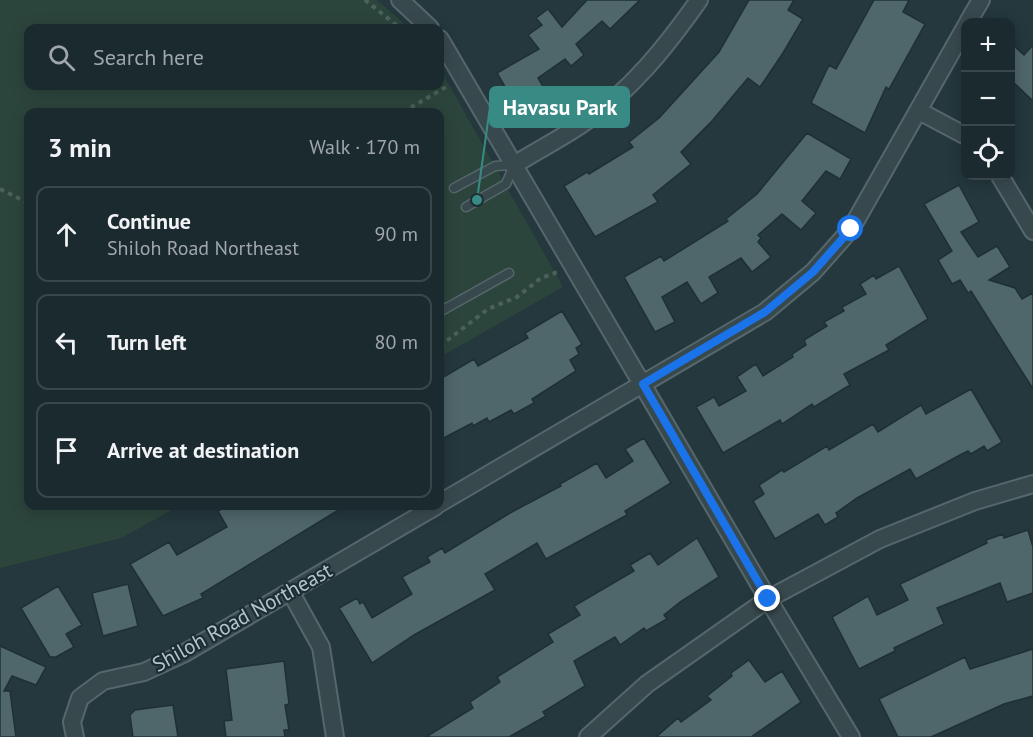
<!DOCTYPE html>
<meta charset="utf-8">
<style>
body{margin:0;font-family:"PT Sans",sans-serif;background:#243236;color:#f1f3f6}
.controls{position:absolute;right:18px;top:18px;display:grid;overflow:hidden;border-radius:12px;box-shadow:0 3px 15px #0003}
.controls button{width:54px;height:54px;display:grid;place-items:center;padding:0;border:0;border-bottom:2px solid #39464a;background:#1b2a2e;color:#f1f3f6;font:30px sans-serif}
.stop{position:absolute;width:18px;height:18px;margin:-14px;border:4px solid #1a73e8;border-radius:50%;background:#fff}
.stop.end{background:#1a73e8;border-color:#fff;box-shadow:0 2px 6px #0008}
.list{margin:0;padding:0;list-style:none}
h2{display:flex;justify-content:space-between;align-items:center;height:78px;margin:0;padding:0 24px;font-size:26px}
h2 small{font-size:20px;font-weight:400;color:#a0a7aa}
.list li{display:grid;grid-template-columns:39px 1fr auto;gap:18px;align-items:center;box-sizing:border-box;height:96px;margin:0 12px 12px;padding:0 12px;border:2px solid #39464a;border-radius:12px}
.list b{display:block;font-size:22px;white-space:nowrap}
.list p{margin:0;font-size:20px;white-space:nowrap;color:#a0a7aa}
.list em{font-size:20px;font-style:normal;color:#a0a7aa}
.icon{flex:none;width:33px;height:33px;fill:none;stroke:currentColor;stroke-width:2;stroke-linecap:round;stroke-linejoin:round}
.map{position:relative;flex:none;width:1033px;height:737px;overflow:hidden}
.search{position:absolute;background:#1b2a2e;box-shadow:0 3px 15px #0003;left:24px;top:24px;width:420px;height:66px;display:flex;align-items:center;gap:15px;box-sizing:border-box;padding:0 21px;border-radius:12px;color:#a0a7aa;font-size:22px}
.panel{position:absolute;background:#1b2a2e;box-shadow:0 3px 15px #0003;left:24px;top:108px;width:420px;height:402px;border-radius:12px}
.map>svg:first-child{display:block}
.green{fill:#2c453c}
.building{fill:#4f666b;stroke:#1f3035;stroke-width:1.5}
.lines{fill:none;stroke-linecap:round;stroke-linejoin:round}
.lane-casing{stroke:#56676c;stroke-width:11}
.street-casing{stroke:#56676c;stroke-width:20}
.path{stroke:#4b625c;stroke-width:4;stroke-dasharray:4.5 4.5;stroke-linecap:butt}
.lane{stroke:#38494e;stroke-width:8}
.street{stroke:#38494e;stroke-width:16}
.route{stroke:#1a73e8;stroke-width:8}
.labels{text-anchor:middle;dominant-baseline:central;stroke-width:4.5;stroke-linejoin:round;paint-order:stroke}
.street-label{font-size:21px;fill:#b4c4c9;stroke:#1d2e33}
.leader{fill:none;stroke:#388a85;stroke-width:2}
.callout-dot{fill:#388a85;stroke:#1d2e33;stroke-width:2}
.callout{fill:#388a85;stroke:#388a85;stroke-width:2}
.callout-label{font-size:22px;text-anchor:middle;font-weight:bold;fill:#fff}
</style>
<div class="map">
<svg width="1033" height="737" viewBox="0 0 1033 737">
<rect width="100%" height="100%" fill="#24383d"/>
<!-- green -->
<path class="green" d="M0,0H377L409,28H28V86H440V69L563,287L440,357V112H28V506H179L121,538L0,568Z"/>
<!-- building -->
<path class="building" d="M587,0H640L610,29L602,21L576,44L584,55L571,66L565,59L538,78L546,92L529,103L521,90L511,97L497,73L539,49L528,35L542,25L536,18L548,9L562,27Z
M749,0H794L788,10L803,19L783,53L760,87L748,78L712,121L681,152L691,164L653,195L658,202L595,237L564,186L587,172L589,174L633,147L629,142L659,118L719,52Z
M874,0H909L903,12L925,24L889,89L886,87L865,133L811,103L829,65L836,69Z
M1011,43L1024,55L1033,45V101L1011,80Z
M807,133L851,159L840,179L826,171L802,201L816,213L801,230L782,214L758,235L761,238L758,242L771,257L752,272L741,258L709,277L718,293L701,304L687,282L662,297L675,322L655,332L624,277L661,256L664,261L728,221L726,219L757,194Z
M959,185L979,222L961,232L978,257L997,246L1010,267L989,280L1015,288L1022,299L1033,293V389L971,291L968,293L960,280L952,284L938,260L952,251L924,204Z
M899,266L928,319L886,345L889,350L844,374L850,385L814,407L812,404L782,424L780,420L723,453L696,407L714,397L719,406L746,391L737,377L756,364L763,376L793,357L792,354L806,345L804,340L827,326L824,322L844,311L842,307L866,294L860,284L874,275L876,279Z
M562,311L582,344L576,348L579,354L570,360L576,371L532,399L534,403L514,414L511,410L489,422L487,418L473,426L472,423L440,440V379L474,359L478,366L528,338L525,333Z
M971,389L1002,442L987,451L984,446L971,454L968,451L960,455L916,479L910,469L857,498L836,513L838,517L825,525L818,514L775,539L753,501L764,494L759,485L782,470L784,472L827,446L829,450L873,424L878,432L921,405L926,414Z
M644,438L671,483L625,511L627,515L546,559L537,543L485,574L495,590L414,635L372,663L339,608L357,598L360,604L363,602L372,618L412,594L402,577L430,562L427,557L442,548L445,553L510,513L561,486L560,484L597,463L606,478L633,461L625,449Z
M227,506H345L201,594L203,598L163,616L130,564L169,542L177,555L227,527L218,511Z
M1028,530L1033,547V593L1007,602L1000,583L937,608L944,624L894,648L895,651L859,669L832,617L868,596L877,615L908,600L900,584L987,543L986,540L1003,534L1004,538Z
M697,538L719,577L680,602L664,615L667,619L646,631L644,628L620,645L615,637L574,661L585,686L543,712L546,716L509,737H426L473,708L470,702L500,682L497,677L553,642L548,634L580,615L574,606L634,571L630,565L650,553L658,565Z
M128,584L138,626L103,636L92,593Z
M58,586L82,625L66,634L74,647L56,657H50L21,608Z
M0,646L46,667L36,685L12,676L4,691H10L16,737H0Z
M1033,649V696L1004,704L931,737H898L879,699L965,657L970,669Z
M749,660L765,682L782,671L801,702L751,737H656L678,718L681,722L711,700L707,696L732,676L731,673Z
M284,661L289,704L285,705L289,730H284L285,737H226L224,721L232,720L226,669Z
M173,705L178,737H133L130,715L135,710Z"/>
<g class="lines">
<!-- lane casing -->
<g class="lane-casing">
<path id="lane" d="M454,188L495,166L514,165L506,184L466,207
M443,310L509,273"/>
</g>
<!-- street casing -->
<g class="street-casing">
<path id="street" d="M400,0L430,28
M968,22L981,0
M440,39L768,599L851,737
M919,111L966,136
M514,165C536,151 560,139 582,124C630,92 666,47 699,0
M1000,176L1033,231
M440,503L765,312L813,272L851,229L966,26
M290,591L321,647L335,737
M75,737L72,722L80,698L103,681L144,672L183,654L436,506
M588,737L647,684L768,599L880,539L975,501L1033,484"/>
</g>
<!-- path -->
<path class="path" d="M365,0L400,28
M403,112L446,87
M0,189L28,203
M440,346L488,309L517,297L541,278L555,273L554,271"/>
<!-- lane -->
<use href="#lane" class="lane"/>
<!-- street -->
<use href="#street" class="street"/>
</g>
<g class="lines">
<!-- route -->
<path class="route" d="M768,599L643,384L765,312L813,272L851,229"/>
</g>
<g class="labels">
<!-- street labels -->
<g class="street-label">
<text transform="translate(242 617) rotate(-29)">Shiloh Road Northeast</text>
</g>
</g>
<!-- callouts -->
<path class="leader" d="M477 200L490 107"/>
<circle class="callout-dot" cx="477" cy="200" r="6"/>
<rect class="callout" x="490" y="87" width="139" height="40" rx="6"/>
<g class="callout-label">
<text x="560" y="115">Havasu Park</text>
</g>
</svg>
<div class="controls">
<button>+</button>
<button>−</button>
<button><svg class="icon" aria-label="locate" viewBox="0 0 24 24"><circle cx="12" cy="12" r="6"/><path d="M12 2v4M12 18v4M2 12h4M18 12h4"/></svg></button>
</div>
<div class="stop" style="left:851px;top:229px"></div>
<div class="stop end" style="left:768px;top:599px"></div>
<div class="search"><svg class="icon" aria-label="search" viewBox="0 0 24 24"><circle cx="10" cy="10" r="6"/><path d="M15 15l6 6"/></svg>Search here</div>
<section class="panel">
<h2>3 min<small>Walk · 170 m</small></h2>
<ul class="list">
<li><svg class="icon" aria-label="ahead" viewBox="0 0 24 24"><path d="M12 20V5M6 11l6-6 6 6"/></svg><div><b>Continue</b><p>Shiloh Road Northeast</p></div><em>90 m</em></li>
<li><svg class="icon" aria-label="left" viewBox="0 0 24 24"><path d="M17 20v-9H6M10 6l-5 5 5 5"/></svg><div><b>Turn left</b></div><em>80 m</em></li>
<li><svg class="icon" aria-label="arrive" viewBox="0 0 24 24"><path d="M6 21V4h12l-3 4 3 4H6"/></svg><div><b>Arrive at destination</b></div></li>
</ul>
</section>
</div>
